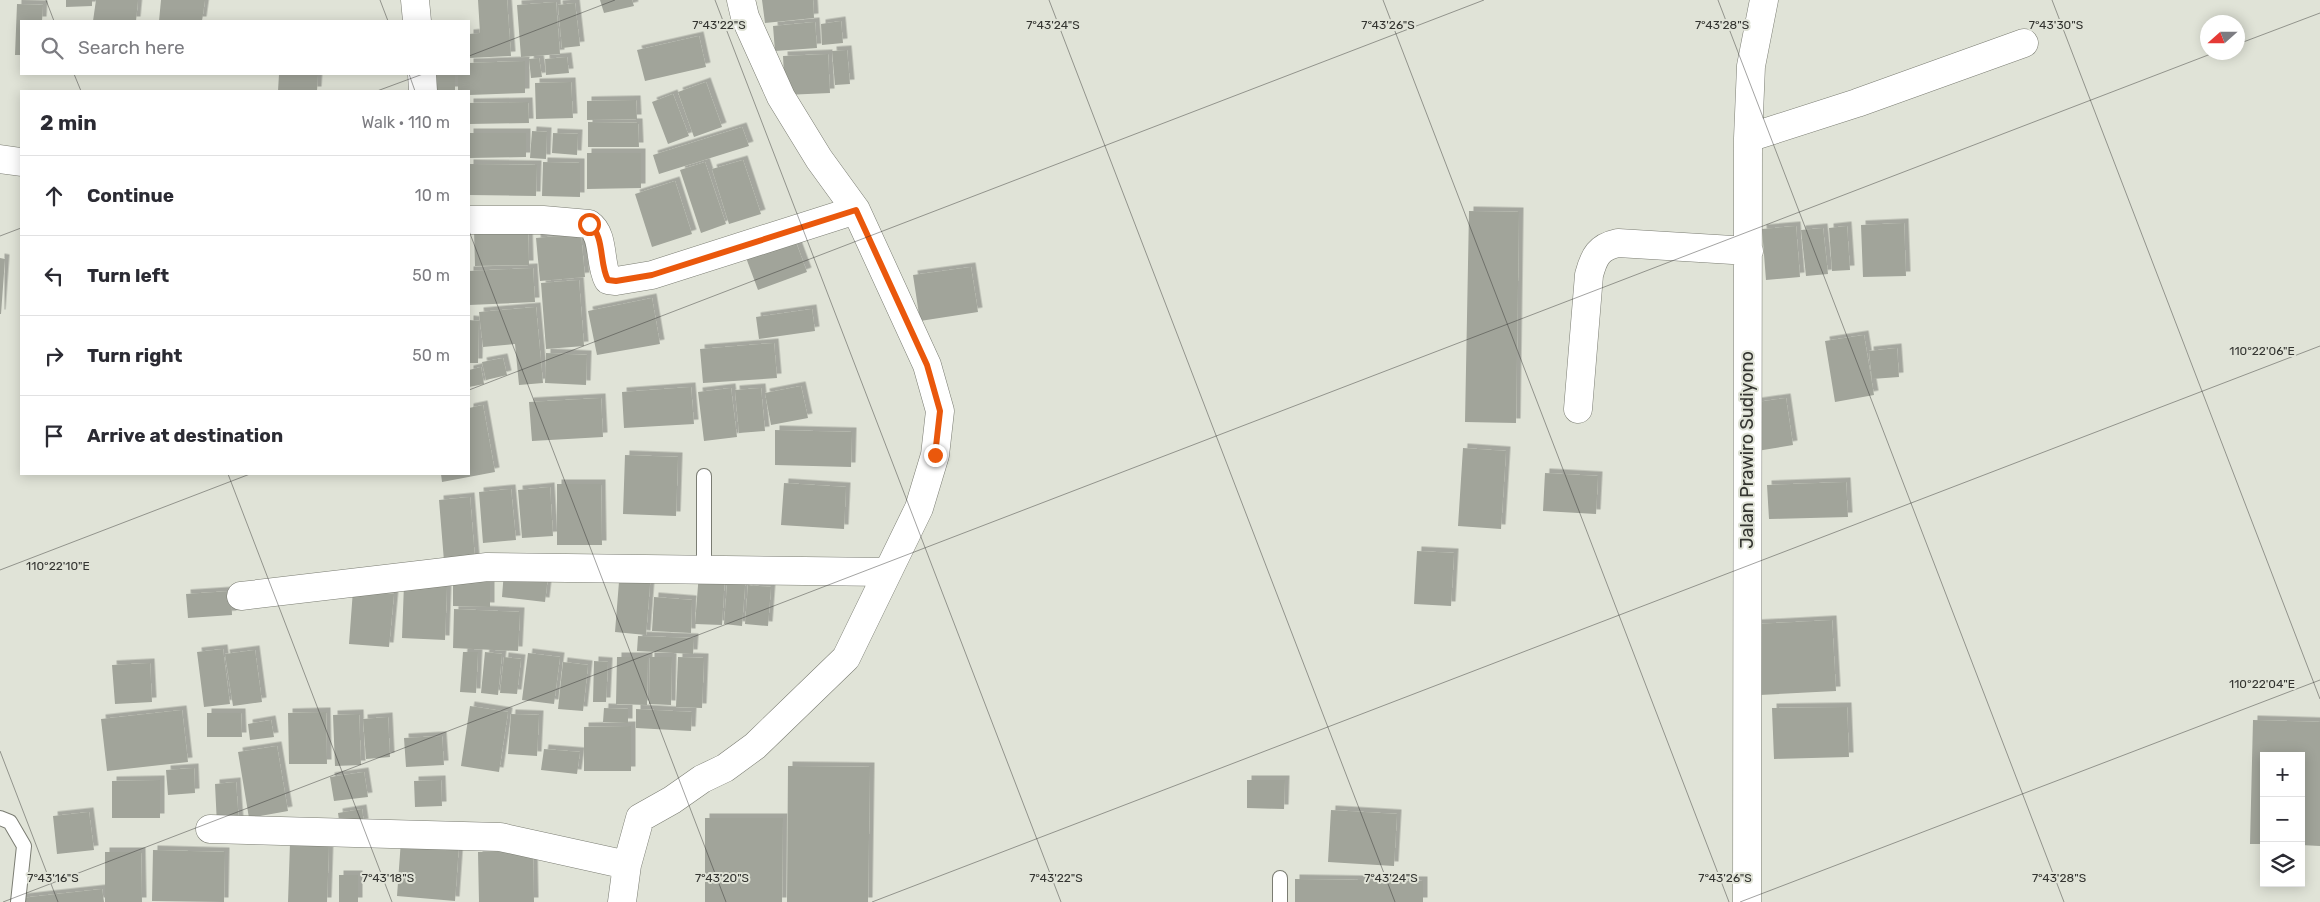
<!DOCTYPE html>
<meta charset="utf-8">
<style>
body{margin:0;font-family:Rubik,sans-serif;background:#f7f7f7;color:#2b2b33}
.controls{position:absolute;right:15px;bottom:15px;display:grid;overflow:hidden;border-radius:0px;box-shadow:0 2px 12px #0003}
.controls button{width:45px;height:45px;display:grid;place-items:center;padding:0;border:0;border-bottom:1px solid #e1e1e2;background:#fff;color:#2b2b33;font:25px sans-serif}
.compass{position:absolute;left:2200px;top:15px;width:45px;height:45px;border-radius:50%;background:#fff;box-shadow:0 2px 12px #0003;rotate:249deg}
.stop{position:absolute;width:15px;height:15px;margin:-11px;border:4px solid #ea580c;border-radius:50%;background:#fff}
.stop.end{background:#ea580c;border-color:#fff;box-shadow:0 1px 5px #0008}
.list{margin:0;padding:0;list-style:none}
h2{display:flex;justify-content:space-between;align-items:center;height:65px;margin:0;padding:0 20px;font-size:21px}
h2 small{font-size:16px;font-weight:400;color:#7c7c81}
.list li{display:grid;grid-template-columns:32px 1fr auto;gap:15px;align-items:center;box-sizing:border-box;height:80px;padding:0 20px;border-top:1px solid #e1e1e2}
.list b{display:block;font-size:19px;white-space:nowrap}
.list em{font-size:16px;font-style:normal;color:#7c7c81}
.icon{flex:none;width:28px;height:28px;fill:none;stroke:currentColor;stroke-width:2;stroke-linecap:round;stroke-linejoin:round}
.map{position:relative;flex:none;width:2320px;height:902px;overflow:hidden}
.search{position:absolute;background:#fff;box-shadow:0 2px 12px #0003;left:20px;top:20px;width:450px;height:55px;display:flex;align-items:center;gap:12px;box-sizing:border-box;padding:0 18px;border-radius:0px;color:#7c7c81;font-size:19px}
.panel{position:absolute;background:#fff;box-shadow:0 2px 12px #0003;left:20px;top:90px;width:450px;height:385px;border-radius:0px}
.map>svg:first-child{display:block}
.building{fill:#a1a49a;filter:url(#shadow)}
.lines{fill:none;stroke-linecap:round;stroke-linejoin:round}
.lane-casing{stroke:#7a7c72;stroke-width:16}
.street-casing{stroke:#7a7c72;stroke-width:29}
.lane{stroke:#fff;stroke-width:14}
.street{stroke:#fff;stroke-width:28}
.route{stroke:#ea580c;stroke-width:6}
.ticks{fill:none;stroke:#333430;stroke-width:1;stroke-opacity:0.45}
.labels{text-anchor:middle;dominant-baseline:central;stroke-width:4;stroke-linejoin:round;paint-order:stroke}
.street-label{font-size:18px;fill:#333430;stroke:#e0e3d7}
.ticks-label{font-size:12px;text-anchor:middle;fill:#333430;stroke:#e0e3d7;stroke-width:4;stroke-linejoin:round;paint-order:stroke}
</style>
<div class="map">
<svg width="2320" height="902" viewBox="0 0 2320 902">
<defs>
<filter id="shadow"><feDropShadow dx="4.5" dy="-4.5" stdDeviation="0" flood-color="#0004"/></filter>
</defs>
<rect width="100%" height="100%" fill="#e0e3d7"/>
<!-- building -->
<path class="building" d="M66,0H92V6L66,7Z
M96,0H138L136,21H93Z
M161,0H205L202,21H159Z
M478,0H507L511,56L469,58V34L480,33Z
M600,0H632L634,6L604,13Z
M762,0H813L814,18L765,23Z
M556,2L560,54L521,57L517,5Z
M575,3L580,46L562,48L558,5Z
M17,4L43,5L42,21H21V55H15Z
M841,21L843,43L822,45L821,24Z
M815,22L817,48L775,51L773,26Z
M699,36L706,67L645,81L637,50Z
M847,50L850,84L835,85L832,51Z
M828,54L830,93L785,95L783,56Z
M567,57L569,73L546,75L545,59Z
M539,58L542,77L531,78L529,59Z
M525,61V93L469,95V91H458V74H469V63Z
M279,74H318L317,91H278Z
M435,74H455V91H435Z
M571,82L573,118L536,119L535,83Z
M706,82L722,127L694,137L678,92Z
M673,94L689,136L668,144L652,102Z
M636,100L637,119L587,120V101Z
M528,102L529,123L469,124V103Z
M588,122L638,123L639,147H588Z
M742,127L749,146L659,174L653,155Z
M532,131L547,132L546,159L530,158Z
M469,133H526V157L469,158Z
M553,133L578,134L577,155L552,153Z
M587,153H641V188L587,189Z
M743,160L761,214L729,224L712,169Z
M543,162L580,163V197L542,196Z
M705,162L726,224L701,233L680,170Z
M469,164L537,165L536,196L469,195Z
M675,181L692,234L652,247L635,194Z
M1469,211L1519,212L1516,423L1465,422Z
M1904,223L1906,276L1863,277L1861,225Z
M1796,226L1800,277L1766,280L1762,229Z
M1847,226L1850,270L1832,271L1829,228Z
M528,228L529,265L475,266L474,229Z
M1823,228L1828,274L1806,276L1801,230Z
M581,234L585,277L540,281L536,238Z
M794,237L807,272L758,290L745,255Z
M0,258L5,259L1,314H0Z
M971,267L978,312L920,321L913,275Z
M533,268L535,302L469,305V271Z
M579,280L584,346L546,349L541,283Z
M652,298L660,344L597,355L588,311Z
M536,307L543,383L519,385L515,344L483,347L479,312Z
M812,309L815,331L759,339L756,317Z
M469,320L479,321L478,363H469Z
M1864,335L1874,395L1835,402L1825,341Z
M774,343L777,378L703,383L700,349Z
M1897,348L1899,377L1872,379L1869,351Z
M546,353L587,355L586,385L545,383Z
M503,358L507,375L486,380L482,362Z
M481,367L484,384L469,387V370Z
M801,386L808,418L771,425L765,393Z
M691,387L694,424L624,428L622,392Z
M731,388L737,437L704,441L698,392Z
M761,388L765,431L739,433L735,390Z
M601,398L603,437L532,441L529,402Z
M1786,398L1793,445L1757,451L1751,403Z
M483,405L495,472L442,482L441,474H469V408Z
M775,430L852,432L851,467L775,465Z
M1463,448L1506,451L1501,529L1458,526Z
M625,455L678,457L676,516L623,514Z
M1545,473L1598,476L1596,514L1543,511Z
M1846,482L1848,517L1769,519L1767,485Z
M784,483L846,487L844,529L781,525Z
M557,484H601L602,545H557Z
M550,487L553,536L522,538L518,490Z
M511,489L516,540L483,543L479,492Z
M470,497L475,559L444,561L439,500Z
M1417,551L1454,553L1451,606L1414,604Z
M620,569L651,572L646,635L615,632Z
M504,571L548,576L545,602L502,597Z
M728,572L746,573L742,626L724,624Z
M699,573L725,575L722,625L695,624Z
M453,575L490,576V607L453,606Z
M404,584L447,586L445,640L402,638Z
M748,585L771,587L768,626L745,624Z
M353,590L394,594L389,647L349,644Z
M231,591L232,615L188,618L186,594Z
M654,597L692,600L691,633L652,631Z
M454,609L520,612L518,651L453,648Z
M1832,620L1836,691L1760,695L1756,624Z
M638,636L694,638L693,654L637,651Z
M223,649L230,704L204,707L197,652Z
M255,650L262,702L233,706L225,654Z
M463,652H478L476,693L460,692Z
M485,652L502,654L498,695L481,693Z
M528,653L560,657L554,704L522,700Z
M504,657L521,659L517,694L500,693Z
M617,657H648L647,705L616,704Z
M650,657H672L671,705L649,704Z
M678,657L704,658L702,708L676,707Z
M594,661L608,662L606,702H593Z
M563,662L588,665L583,711L558,709Z
M150,663L152,702L115,704L112,665Z
M470,706L508,712L499,772L461,766Z
M1847,707L1849,757L1774,759L1772,708Z
M604,708L628,709V723L603,722Z
M636,709L692,712L691,731L636,728Z
M182,710L188,762L107,771L101,719Z
M326,712L327,764H289L288,713Z
M207,713H241L242,737H207Z
M359,714L361,765L335,766L333,715Z
M511,714L539,715L537,756L508,754Z
M388,717L390,757L366,759L363,719Z
M271,720L274,737L250,740L248,724Z
M2253,720L2320,722V846L2301,845V756H2264V844H2250Z
M631,726V771H584V727Z
M442,736L444,765L406,767L404,738Z
M277,746L288,811L249,818L238,752Z
M544,749L580,752L577,774L541,770Z
M788,766L870,767L868,902H787Z
M194,768L195,793L168,795L166,770Z
M364,772L368,797L334,801L330,777Z
M160,780V818H112V781Z
M441,780L442,806L415,807L414,781Z
M1247,780H1285L1284,809L1247,808Z
M236,782L239,823L217,825L215,784Z
M362,809L364,823L340,827L338,813Z
M1331,810L1397,814L1394,866L1328,862Z
M89,812L94,850L57,854L53,816Z
M705,818H783L782,902H705Z
M401,840L459,844L455,901L397,896Z
M290,843L329,844L327,902H288Z
M153,850L225,852L224,902L152,901Z
M533,851L534,902H479L478,852Z
M105,852H141L142,902H105Z
M339,875H358V902H339Z
M1295,879L1423,881V902H1295Z
M102,889L104,902H21V898Z"/>
<g class="lines">
<!-- lane casing -->
<g class="lane-casing">
<path id="lane" d="M704,476V569
M0,818L10,822L24,846L18,902
M1280,902V878"/>
</g>
<!-- street casing -->
<g class="street-casing">
<path id="street" d="M415,0L417,21
M422,74L423,91
M1748,138L1857,103L2024,43
M0,159L21,162
M469,220H543L589,224C605,235 599,264 608,280L616,281L652,275L856,210
M1578,409L1589,275C1594,256 1599,247 1618,243L1749,251
M241,596L487,567L887,572
M210,829L500,837L627,865
M622,902L627,865L640,818L672,800L702,779L725,768L755,746L846,658L919,508L935,455L940,411L927,365L856,210L819,159L781,97L745,17L741,0
M1747,902L1748,138L1751,66L1764,0"/>
</g>
<!-- lane -->
<use href="#lane" class="lane"/>
<!-- street -->
<use href="#street" class="street"/>
</g>
<g class="lines">
<!-- route -->
<path class="route" d="M589,224C605,235 599,264 608,280L616,281L652,275L856,210L927,365L940,411L935,455"/>
</g>
<!-- ticks -->
<path class="ticks" d="M46,0L54,21M380,0L388,21M715,0L1061,902M1049,0L1395,902M1383,0L1729,902M1718,0L2064,902M2052,0L2320,699M2238,44L2320,13M469,56L615,0M74,74L81,91M409,74L415,91M377,91L423,74M469,231L726,902M0,236L21,228M469,390L1484,0M228,474L392,902M0,570L250,474M0,751L58,902M3,902L2216,52M872,902L2320,346M1740,902L2320,680"/>
<g class="labels">
<!-- street labels -->
<g class="street-label">
<text transform="translate(1747 450) rotate(-90)">Jalan Prawiro Sudiyono</text>
</g>
</g>
<g class="ticks-label">
<text x="719" y="29">7°43'22"S</text>
<text x="1053" y="29">7°43'24"S</text>
<text x="1388" y="29">7°43'26"S</text>
<text x="1722" y="29">7°43'28"S</text>
<text x="2056" y="29">7°43'30"S</text>
<text x="2262" y="355">110°22'06"E</text>
<text x="58" y="570">110°22'10"E</text>
<text x="2262" y="688">110°22'04"E</text>
<text x="53" y="882">7°43'16"S</text>
<text x="388" y="882">7°43'18"S</text>
<text x="722" y="882">7°43'20"S</text>
<text x="1056" y="882">7°43'22"S</text>
<text x="1391" y="882">7°43'24"S</text>
<text x="1725" y="882">7°43'26"S</text>
<text x="2059" y="882">7°43'28"S</text>
</g>
</svg>
<div class="controls">
<button>+</button>
<button>−</button>
<button><svg class="icon" aria-label="layers" viewBox="0 0 24 24"><path d="M12 4l9 5-9 5-9-5zM3 14l9 5 9-5"/></svg></button>
</div>
<svg class="compass" viewBox="-18 -18 36 36"><path d="M0-13l5 13h-10z" fill="#e53935"/><path d="M0 13l5-13h-10z" fill="#7c7c81"/></svg>
<div class="stop" style="left:589px;top:224px"></div>
<div class="stop end" style="left:935px;top:455px"></div>
<div class="search"><svg class="icon" aria-label="search" viewBox="0 0 24 24"><circle cx="10" cy="10" r="6"/><path d="M15 15l6 6"/></svg>Search here</div>
<section class="panel">
<h2>2 min<small>Walk · 110 m</small></h2>
<ul class="list">
<li><svg class="icon" aria-label="ahead" viewBox="0 0 24 24"><path d="M12 20V5M6 11l6-6 6 6"/></svg><div><b>Continue</b></div><em>10 m</em></li>
<li><svg class="icon" aria-label="left" viewBox="0 0 24 24"><path d="M17 20v-9H6M10 6l-5 5 5 5"/></svg><div><b>Turn left</b></div><em>50 m</em></li>
<li><svg class="icon" aria-label="right" viewBox="0 0 24 24"><path d="M7 20v-9h11M14 6l5 5-5 5"/></svg><div><b>Turn right</b></div><em>50 m</em></li>
<li><svg class="icon" aria-label="arrive" viewBox="0 0 24 24"><path d="M6 21V4h12l-3 4 3 4H6"/></svg><div><b>Arrive at destination</b></div></li>
</ul>
</section>
</div>
